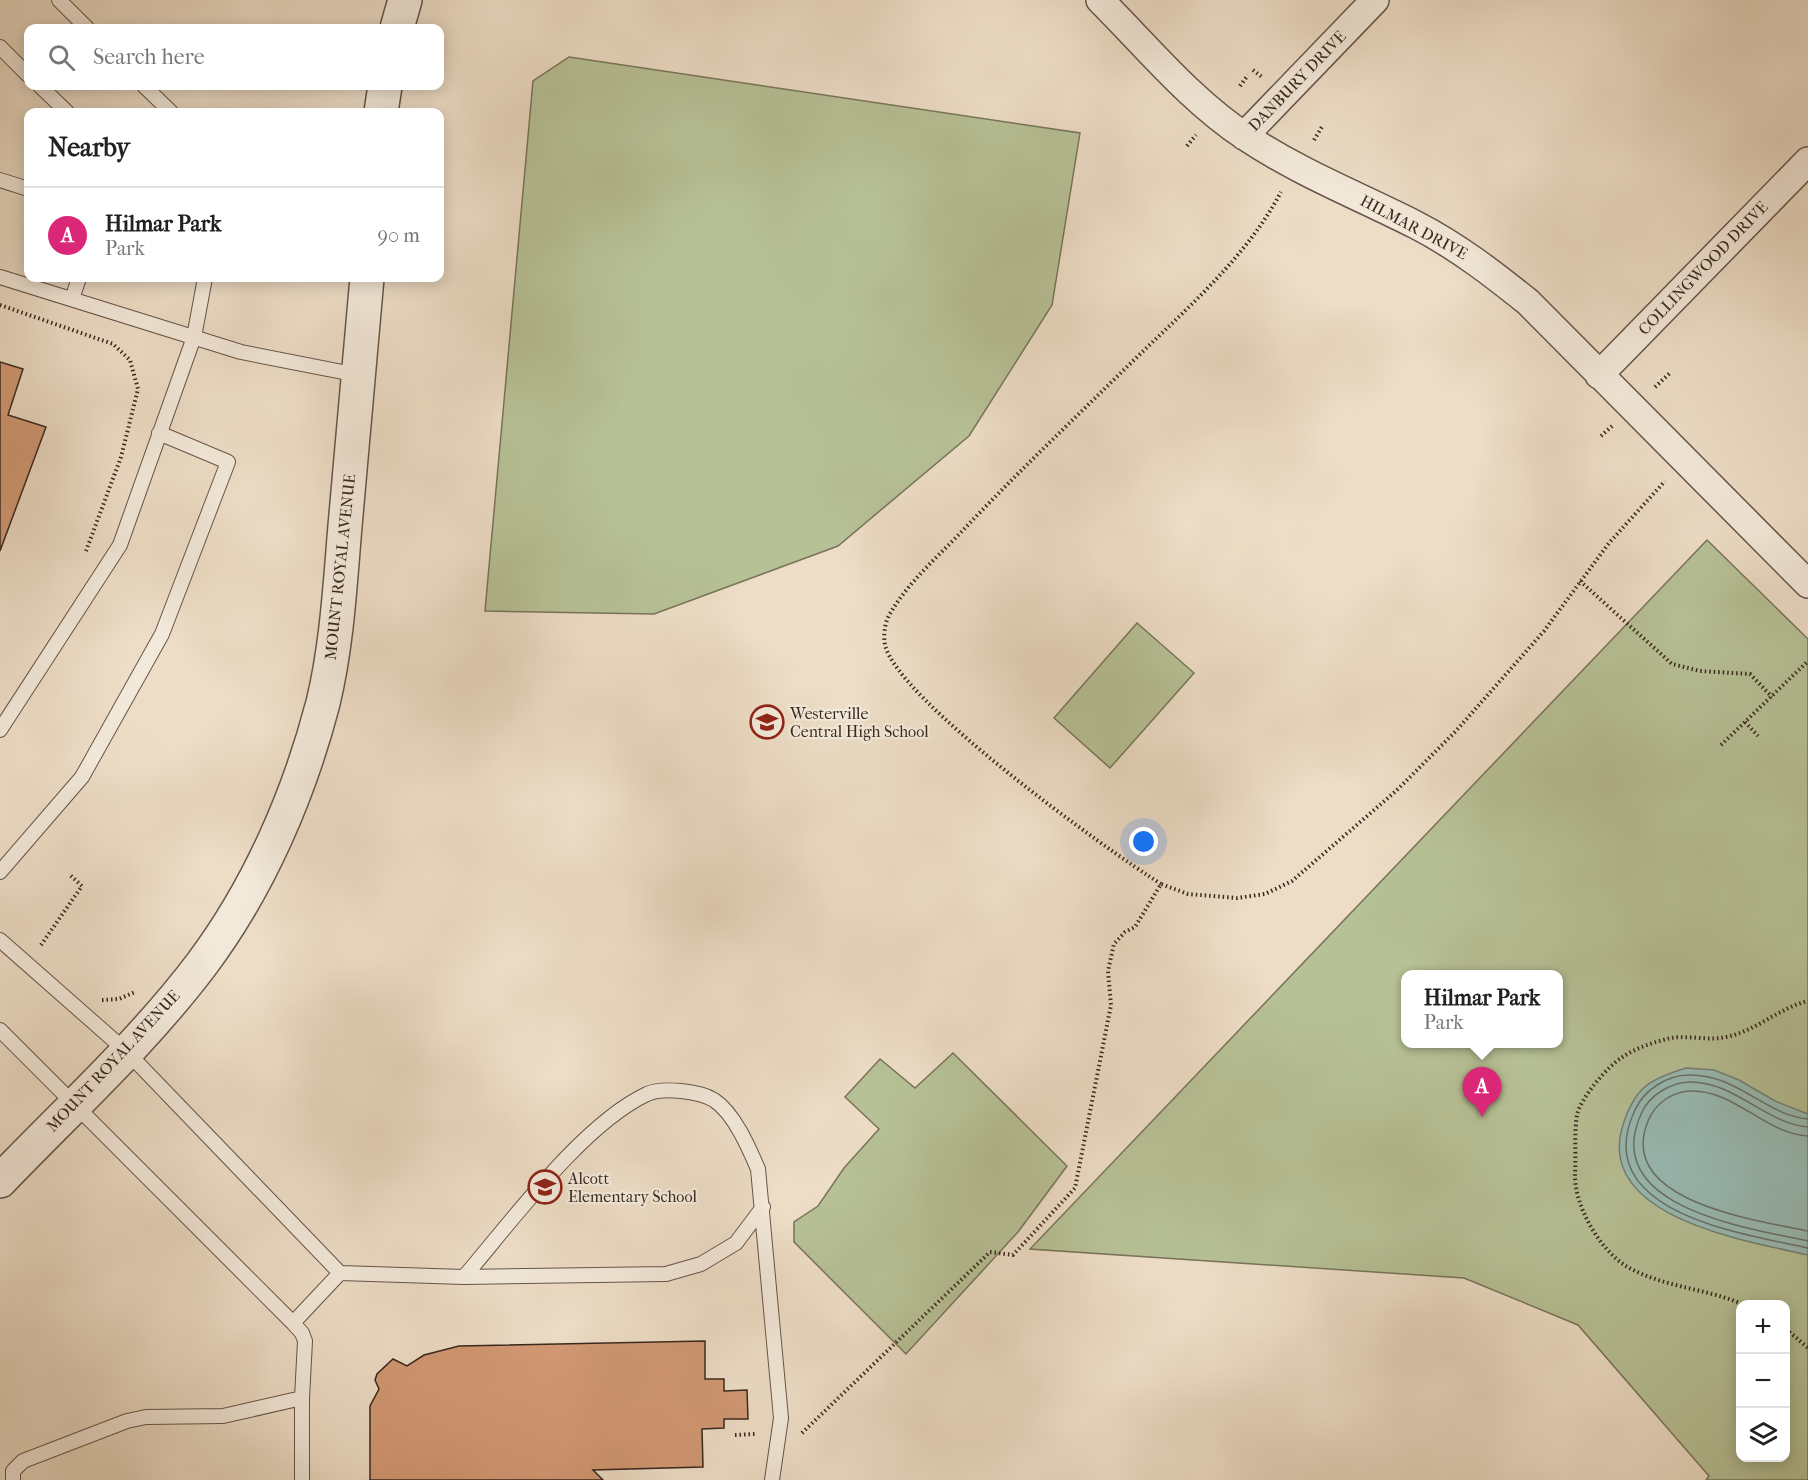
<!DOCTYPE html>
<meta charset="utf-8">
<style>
body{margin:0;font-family:"IM FELL French Canon",serif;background:#f2f2f2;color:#222}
.controls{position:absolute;right:18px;bottom:18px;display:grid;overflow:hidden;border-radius:12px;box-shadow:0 3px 15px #0003}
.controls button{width:54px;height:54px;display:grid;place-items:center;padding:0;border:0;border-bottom:2px solid #e0e0e0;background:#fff;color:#222;font:30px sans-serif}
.you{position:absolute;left:1144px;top:842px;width:21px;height:21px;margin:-15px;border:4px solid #fff;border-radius:50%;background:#1a73e8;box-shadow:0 0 0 9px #1a73e833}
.badge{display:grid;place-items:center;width:39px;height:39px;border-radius:50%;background:#db2777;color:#fff;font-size:20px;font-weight:700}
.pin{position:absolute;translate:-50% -50px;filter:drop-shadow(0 2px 3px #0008)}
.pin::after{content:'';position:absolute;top:32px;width:21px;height:18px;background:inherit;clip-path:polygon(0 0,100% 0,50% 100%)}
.popup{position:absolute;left:1401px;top:970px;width:162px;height:78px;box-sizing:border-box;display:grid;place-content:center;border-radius:12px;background:#fff;filter:drop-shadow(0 2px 4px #0005);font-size:20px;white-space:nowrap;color:#767676}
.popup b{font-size:22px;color:#222}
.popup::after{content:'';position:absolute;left:50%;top:100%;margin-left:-12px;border:12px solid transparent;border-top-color:#fff}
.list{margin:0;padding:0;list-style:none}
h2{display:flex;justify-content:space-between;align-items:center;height:78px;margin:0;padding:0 24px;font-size:26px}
h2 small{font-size:20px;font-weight:400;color:#767676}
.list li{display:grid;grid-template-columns:39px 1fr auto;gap:18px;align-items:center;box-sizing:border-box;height:96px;padding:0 24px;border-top:2px solid #e0e0e0}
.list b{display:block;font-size:22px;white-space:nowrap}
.list p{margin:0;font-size:20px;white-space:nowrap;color:#767676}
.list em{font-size:20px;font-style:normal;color:#767676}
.icon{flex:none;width:33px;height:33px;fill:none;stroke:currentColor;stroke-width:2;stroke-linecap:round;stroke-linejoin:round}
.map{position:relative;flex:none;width:1808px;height:1480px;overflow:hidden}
.search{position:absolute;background:#fff;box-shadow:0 3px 15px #0003;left:24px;top:24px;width:420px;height:66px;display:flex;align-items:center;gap:15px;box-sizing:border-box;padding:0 21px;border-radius:12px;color:#767676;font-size:22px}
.panel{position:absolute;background:#fff;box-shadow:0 3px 15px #0003;left:24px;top:108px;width:420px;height:174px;border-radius:12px}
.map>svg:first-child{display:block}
.green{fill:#b7c196;stroke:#78745a;stroke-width:1.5;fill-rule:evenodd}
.water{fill:#99bcb5;stroke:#738179;stroke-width:1.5}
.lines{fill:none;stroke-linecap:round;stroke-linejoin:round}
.shore{stroke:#69726a;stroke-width:1.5}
.building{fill:#d29974;stroke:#39281f;stroke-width:1.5}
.service-casing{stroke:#665549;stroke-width:16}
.minor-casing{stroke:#665549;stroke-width:30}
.tertiary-casing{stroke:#665549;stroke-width:36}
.path{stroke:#39281f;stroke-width:4;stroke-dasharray:1.5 3;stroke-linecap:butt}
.service{stroke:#f3e9da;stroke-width:14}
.minor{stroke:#f3e9da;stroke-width:27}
.tertiary{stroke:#f3e9da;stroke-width:33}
.labels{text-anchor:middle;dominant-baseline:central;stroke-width:4.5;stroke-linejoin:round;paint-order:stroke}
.street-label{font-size:16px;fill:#39281f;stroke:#f3e9da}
.poi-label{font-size:16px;fill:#39281f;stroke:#f3e9da;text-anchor:start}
</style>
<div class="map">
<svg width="1808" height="1480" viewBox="0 0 1808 1480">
<rect width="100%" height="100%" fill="#edddc6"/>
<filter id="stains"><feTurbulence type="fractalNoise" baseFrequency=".00333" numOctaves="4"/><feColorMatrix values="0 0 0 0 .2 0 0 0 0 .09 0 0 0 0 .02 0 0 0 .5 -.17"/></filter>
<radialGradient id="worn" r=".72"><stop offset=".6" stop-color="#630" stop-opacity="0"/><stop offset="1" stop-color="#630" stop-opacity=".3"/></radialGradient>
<!-- green -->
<path class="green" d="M569,57L1080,133L1052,305L969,436L838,546L654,614L485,611L533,81Z
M1707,540L1808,639V1480H1706L1709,1476L1578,1325L1464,1278L1030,1249ZM1406,974H1558V1044H1406ZM1740,1304H1786V1458H1740Z
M1137,623L1194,673L1110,768L1054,718Z
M953,1053L1067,1166L1018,1232L906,1354L794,1242V1222L818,1206L844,1168L879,1129L845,1097L880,1059L915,1088Z"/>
<!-- water -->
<path class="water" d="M1686,1068L1714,1070L1739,1080L1775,1101L1808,1114V1255C1748,1241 1590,1217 1624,1122C1636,1086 1651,1079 1686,1068Z"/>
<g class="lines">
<!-- shore -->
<path class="shore" d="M1808,1119C1765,1115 1737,1074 1689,1075C1667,1075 1644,1090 1635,1110C1587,1212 1743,1234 1808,1248
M1808,1127C1766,1124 1735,1081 1689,1082C1670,1083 1650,1095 1642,1112C1597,1207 1748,1228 1808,1241
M1808,1136C1765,1134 1734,1089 1690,1091C1671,1092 1655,1104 1648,1121C1615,1202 1757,1220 1808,1231"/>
</g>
<!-- building -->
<path class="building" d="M0,362L23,369L8,415L46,427L0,551Z
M705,1341V1379H724V1391L747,1390L748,1419H724V1428L702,1429L703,1467L593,1470L603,1480H370V1406L379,1389L375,1380L377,1374L393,1359L407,1366L424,1355L459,1346Z"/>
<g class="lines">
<!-- service casing -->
<g class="service-casing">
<path id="service" d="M59,0L87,28
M0,47L28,75
M40,86L67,112
M144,86L171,112
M0,180L28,189
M0,277L241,352L358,375
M72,299L79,278
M0,730L120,545L194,337L205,278
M0,872L82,777L162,634L228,462L159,433
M0,940L126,1051L340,1273L464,1277L666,1274L701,1264L736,1243L763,1207
M0,1030L293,1323L302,1333L305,1341L302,1398L223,1416L146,1417L127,1421L23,1461L13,1471V1480
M464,1277C511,1222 583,1124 647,1094C663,1087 699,1091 714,1100C734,1113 749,1148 758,1169L781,1418L772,1480
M293,1323L340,1273
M302,1398V1480"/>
</g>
<!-- minor casing -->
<g class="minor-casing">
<path id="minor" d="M1100,0C1147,47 1191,101 1246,137C1300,173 1359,196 1416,225C1457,246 1493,274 1528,302L1808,584
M1244,136L1375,0
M1599,375L1808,161"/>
</g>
<!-- tertiary casing -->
<g class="tertiary-casing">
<path id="tertiary" d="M397,28L405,0
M381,112L385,86
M0,1181C68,1110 142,1043 201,965C259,888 299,795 323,703C337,645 340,585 345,526C352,443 359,360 367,278"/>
</g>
<!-- path -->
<path class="path" d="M1253,70L1262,77
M1240,86L1248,75
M1314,140L1323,125
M1187,146L1196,135
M0,305L113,344L130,360L138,389L121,457L86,551
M1655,387L1671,372
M1601,436L1612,426
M1580,581L1672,664L1700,671L1750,674L1772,697
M1745,722L1758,736
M1721,745L1808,661
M1161,884C1107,850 898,700 885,645C883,634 885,621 891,612C910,580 941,554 966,527C1020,470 1077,416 1133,361C1186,309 1246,258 1281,192
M41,945L82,886L70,875
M102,1000L119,999L135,992
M1742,1304C1705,1288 1661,1287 1626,1266C1599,1249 1574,1205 1575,1174C1576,1155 1574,1134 1577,1115C1580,1099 1607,1067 1621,1058C1635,1048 1654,1042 1671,1038C1689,1035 1708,1041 1726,1037C1756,1031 1779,1008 1808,1001
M1786,1329L1808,1348
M802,1433L990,1252L1013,1255L1075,1188L1111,1005L1108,971L1114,944L1125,932L1135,927L1161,884L1188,894L1237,898L1265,894L1292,881L1396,791L1456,731L1544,631L1609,543L1665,481
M735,1435L755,1434"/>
<!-- service -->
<use href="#service" class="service"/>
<!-- minor -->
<use href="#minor" class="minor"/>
<!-- tertiary -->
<use href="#tertiary" class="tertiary"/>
</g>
<!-- icons -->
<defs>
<g id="school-ring" transform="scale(1.725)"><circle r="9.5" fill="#f3e9da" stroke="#8f2418" stroke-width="1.5"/><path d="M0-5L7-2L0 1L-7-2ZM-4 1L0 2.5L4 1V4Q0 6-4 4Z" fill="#8f2418"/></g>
</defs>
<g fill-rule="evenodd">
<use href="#school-ring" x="767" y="722"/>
<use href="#school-ring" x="545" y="1187"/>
</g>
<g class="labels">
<!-- street labels -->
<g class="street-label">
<text transform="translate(1297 81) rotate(-46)">DANBURY DRIVE</text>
<text transform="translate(1414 227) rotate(28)">HILMAR DRIVE</text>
<text transform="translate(1703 268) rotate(-46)">COLLINGWOOD DRIVE</text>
<text transform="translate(340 567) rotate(-84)">MOUNT ROYAL AVENUE</text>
<text transform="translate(113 1061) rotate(-47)">MOUNT ROYAL AVENUE</text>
</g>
<!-- poi labels -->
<g class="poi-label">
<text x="790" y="713">Westerville<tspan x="790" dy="18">Central High School</tspan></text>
<text x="568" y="1178">Alcott<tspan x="568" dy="18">Elementary School</tspan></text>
</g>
</g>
<rect width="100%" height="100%" filter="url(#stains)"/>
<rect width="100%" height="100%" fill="url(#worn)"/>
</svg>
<div class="controls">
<button>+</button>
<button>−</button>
<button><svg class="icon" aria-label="layers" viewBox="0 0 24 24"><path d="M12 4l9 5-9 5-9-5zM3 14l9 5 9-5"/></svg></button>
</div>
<div class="you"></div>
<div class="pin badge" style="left:1482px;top:1117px">A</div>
<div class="popup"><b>Hilmar Park</b>Park</div>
<div class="search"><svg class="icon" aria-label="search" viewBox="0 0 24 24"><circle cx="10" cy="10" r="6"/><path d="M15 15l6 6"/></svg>Search here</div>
<section class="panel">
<h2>Nearby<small></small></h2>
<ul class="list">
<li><span class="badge">A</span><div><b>Hilmar Park</b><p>Park</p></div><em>90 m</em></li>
</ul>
</section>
</div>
